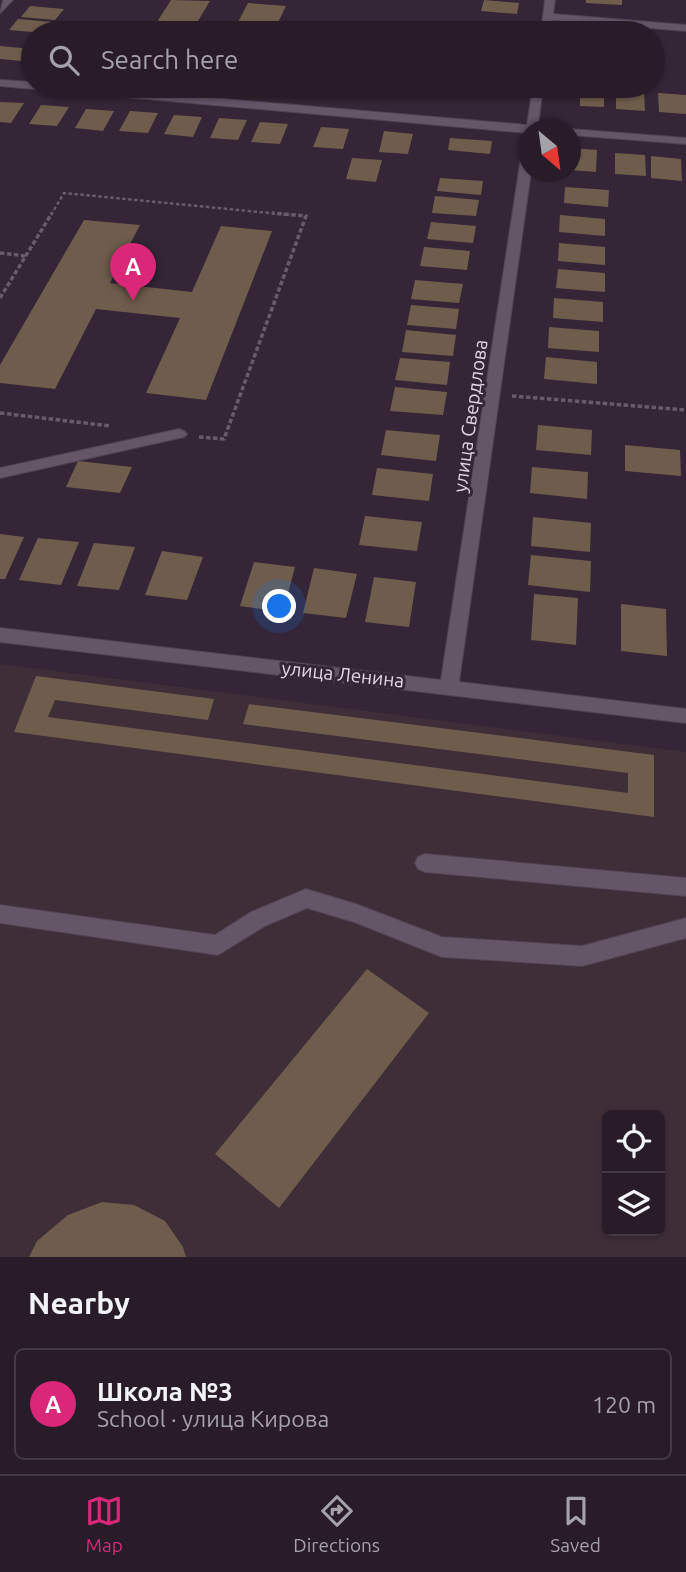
<!DOCTYPE html>
<meta charset="utf-8">
<style>
body{margin:0;font-family:Ubuntu,sans-serif;background:#2f2530;color:#f1f3f6}
.controls{position:absolute;right:21px;bottom:21px;display:grid;overflow:hidden;border-radius:10px;box-shadow:0 2px 5px #0004}
.controls button{width:63px;height:63px;display:grid;place-items:center;padding:0;border:0;border-bottom:2px solid #433a45;background:#271c28;color:#f1f3f6;font:35px sans-serif}
.compass{position:absolute;left:518px;top:119px;width:63px;height:63px;border-radius:50%;background:#271c28;box-shadow:0 2px 5px #0004;rotate:151deg}
.you{position:absolute;left:280px;top:607px;width:24px;height:24px;margin:-18px;border:5px solid #fff;border-radius:50%;background:#1a73e8;box-shadow:0 0 0 10px #1a73e833}
.badge{display:grid;place-items:center;width:46px;height:46px;border-radius:50%;background:#db2777;color:#fff;font-size:23px;font-weight:700}
.pin{position:absolute;translate:-50% -58px;filter:drop-shadow(0 2px 4px #0008)}
.pin::after{content:'';position:absolute;top:37px;width:24px;height:21px;background:inherit;clip-path:polygon(0 0,100% 0,50% 100%)}
.list{margin:0;padding:0;list-style:none}
h2{display:flex;justify-content:space-between;align-items:center;height:91px;margin:0;padding:0 28px;font-size:30px}
h2 small{font-size:23px;font-weight:400;color:#a4a1a8}
.list li{display:grid;grid-template-columns:46px 1fr auto;gap:21px;align-items:center;box-sizing:border-box;height:112px;margin:0 14px 14px;padding:0 14px;border:2px solid #433a45;border-radius:10px}
.list b{display:block;font-size:26px;white-space:nowrap}
.list p{margin:0;font-size:23px;white-space:nowrap;color:#a4a1a8}
.list em{font-size:23px;font-style:normal;color:#a4a1a8}
.icon{flex:none;width:38px;height:38px;fill:none;stroke:currentColor;stroke-width:2;stroke-linecap:round;stroke-linejoin:round}
.map{position:relative;flex:none;width:686px;height:1257px;overflow:hidden}
.search{position:absolute;background:#271c28;box-shadow:0 2px 5px #0004;left:21px;right:21px;top:21px;height:77px;display:flex;align-items:center;gap:18px;box-sizing:border-box;padding:0 24px;border-radius:38px;color:#a4a1a8;font-size:26px}
.sheet{height:217px;background:#271c28}
nav{display:flex;justify-content:space-around;align-items:center;box-sizing:border-box;height:98px;border-top:2px solid #433a45;background:#271c28;font-size:19px;color:#a4a1a8}
nav a{display:grid;justify-items:center;gap:4px}
nav .on{color:#db2777}
.map>svg:first-child{display:block}
.industrial{fill:#3e2e38;fill-rule:evenodd}
.building{fill:#6e5d4c}
.lines{fill:none;stroke-linecap:round;stroke-linejoin:round}
.minor-casing{stroke:#4e4351;stroke-width:2}
.path-far1{stroke:#685b6a;stroke-width:2.5;stroke-dasharray:3.5 2.5;stroke-linecap:butt}
.path{stroke:#685b6a;stroke-width:3.5;stroke-dasharray:4.5 2.5;stroke-linecap:butt}
.minor{fill:#645567;fill-rule:evenodd}
.labels{text-anchor:middle;dominant-baseline:central;stroke-width:6;stroke-linejoin:round;paint-order:stroke}
.street-label{font-size:19px;fill:#e0d7e2;stroke:#342636}
</style>
<div class="map">
<svg width="686" height="1257" viewBox="0 0 686 1257">
<rect width="100%" height="100%" fill="#342636"/>
<!-- industrial -->
<path class="industrial" d="M0,664L686,752V1257H0ZM607,1115H660V1231H607Z"/>
<!-- building -->
<path class="building" d="M171,0L210,1L198,21L237,24L248,3L286,6L273,33H150Z
M484,0L519,3L517,14L481,11Z
M586,0H622V5L586,3Z
M30,6L64,9L55,20L21,17Z
M18,19L53,22L44,33L9,30Z
M478,21L515,24L513,33L477,31Z
M581,26L618,28V33H581Z
M0,46L32,49L22,61L0,59Z
M392,86H420L419,92L391,90Z
M479,86H507L506,98L478,96Z
M580,87L604,89V107L580,106Z
M616,90L644,92L645,111L616,109Z
M658,93L686,95V114L659,112Z
M0,102L24,103L11,123L0,122Z
M41,105L69,107L57,126L29,124Z
M86,109L114,111L103,131L75,128Z
M130,111L158,113L148,133L119,131Z
M174,115L202,117L193,137L164,134Z
M219,118L247,120L238,140L210,138Z
M260,122L288,124L280,144L251,142Z
M321,127L349,129L343,149L313,147Z
M384,131L413,134L408,154L379,152Z
M450,138L492,141L490,154L448,150Z
M570,148L597,150L596,172L570,170Z
M615,153L645,155L646,176L615,174Z
M651,156L681,159L682,181L651,178Z
M352,158L382,160L376,182L346,179Z
M440,178L483,181L481,195L437,191Z
M565,187L609,190L608,207L564,203Z
M435,196L479,200L476,216L432,213Z
M560,215L605,219V236L559,232Z
M84,220L140,225L110,283L192,292L221,226L272,231L206,400L146,393L180,318L96,309L55,389L0,383V365Z
M431,222L476,226L473,243L427,239Z
M559,243L605,247V265L558,261Z
M424,247L470,251L467,270L420,266Z
M558,269L605,273V292L556,288Z
M415,280L463,284L459,303L411,299Z
M554,298L603,302V322L553,318Z
M411,305L459,309L456,329L407,325Z
M549,327L599,331V352L548,348Z
M406,330L456,335L453,356L402,352Z
M546,357L597,362V384L544,379Z
M400,358L450,362L447,385L395,380Z
M395,387L447,392L443,415L390,411Z
M538,425L592,430L591,455L536,450Z
M386,430L440,435L436,461L381,455Z
M625,445L680,450L681,476L625,471Z
M78,461L132,467L120,493L66,487Z
M532,467L588,472L587,499L530,493Z
M377,468L433,474L429,501L372,495Z
M365,516L422,522L417,551L359,545Z
M533,517L591,523L590,552L531,546Z
M0,534L24,537L5,579H0Z
M38,538L79,542L61,585L19,580Z
M94,543L135,547L119,590L77,586Z
M162,551L203,557L187,600L145,595Z
M531,555L591,561L590,592L528,585Z
M254,562L295,567L283,612L240,606Z
M314,568L357,574L346,618L303,613Z
M374,577L416,582L409,627L365,622Z
M534,594L578,598L576,645L531,640Z
M621,604L666,609L667,656L621,651Z
M36,676L214,699L208,720L55,700L48,717L628,793V773L243,724L249,704L654,755V817L14,732Z
M367,969L429,1013L279,1208L215,1154Z
M102,1202L134,1205L165,1221L183,1247L186,1257H29L37,1241L68,1215Z"/>
<g class="lines">
<!-- minor casing -->
<g class="minor-casing">
<path id="minor" d="M3,0H13L0,13Z
M545,0H555L553,14L686,25V31L553,20L551,33H541Z
M0,80L33,82V86H72L527,125L533,86H543L538,126L547,130H528V133L0,86Z
M570,129L686,138V144L570,135V130H566Z
M528,147V172H531L459,682L686,709V723L0,642V628L441,680L522,151Z
M179,429L184,431L187,434L184,437L0,478V468Z
M425,854L686,878V896L425,872L418,869L415,863L418,857Z
M306,889L356,904L442,937L582,946L686,918V938L582,966L442,957L354,922L307,908L265,926L218,955L0,923V905L215,935L251,912Z"/>
</g>
<!-- path-far1 -->
<path class="path-far1" d="M51,215L64,193L290,215"/>
<!-- path -->
<path class="path" d="M0,253L26,256
M0,298L52,213
M512,396L686,410
M0,413L110,426
M199,437L224,439L306,216L272,213"/>
<!-- minor -->
<use href="#minor" class="minor"/>
</g>
<g class="labels">
<!-- street labels -->
<g class="street-label">
<text transform="translate(470 416) rotate(-82)">улица Свердлова</text>
<text transform="translate(343 674) rotate(6)">улица Ленина</text>
</g>
</g>
</svg>
<div class="controls">
<button><svg class="icon" aria-label="locate" viewBox="0 0 24 24"><circle cx="12" cy="12" r="6"/><path d="M12 2v4M12 18v4M2 12h4M18 12h4"/></svg></button>
<button><svg class="icon" aria-label="layers" viewBox="0 0 24 24"><path d="M12 4l9 5-9 5-9-5zM3 14l9 5 9-5"/></svg></button>
</div>
<svg class="compass" viewBox="-18 -18 36 36"><path d="M0-13l5 13h-10z" fill="#e53935"/><path d="M0 13l5-13h-10z" fill="#a4a1a8"/></svg>
<div class="you"></div>
<div class="pin badge" style="left:133px;top:301px">A</div>
<div class="search"><svg class="icon" aria-label="search" viewBox="0 0 24 24"><circle cx="10" cy="10" r="6"/><path d="M15 15l6 6"/></svg>Search here</div>
</div>
<section class="sheet">
<h2>Nearby<small></small></h2>
<ul class="list">
<li><span class="badge">A</span><div><b>Школа №3</b><p>School · улица Кирова</p></div><em>120 m</em></li>
</ul>
</section>
<nav>
<a class="on"><svg class="icon" aria-label="map" viewBox="0 0 24 24"><path d="M3 6l6-2 6 2 6-2v14l-6 2-6-2-6 2zM9 4v14M15 6v14"/></svg>Map</a>
<a><svg class="icon" aria-label="directions" viewBox="0 0 24 24"><path d="M12 3l9 9-9 9-9-9zM9 14v-3h6M13 9l2 2-2 2"/></svg>Directions</a>
<a><svg class="icon" aria-label="saved" viewBox="0 0 24 24"><path d="M7 4h10v16l-5-4-5 4z"/></svg>Saved</a>
</nav>
